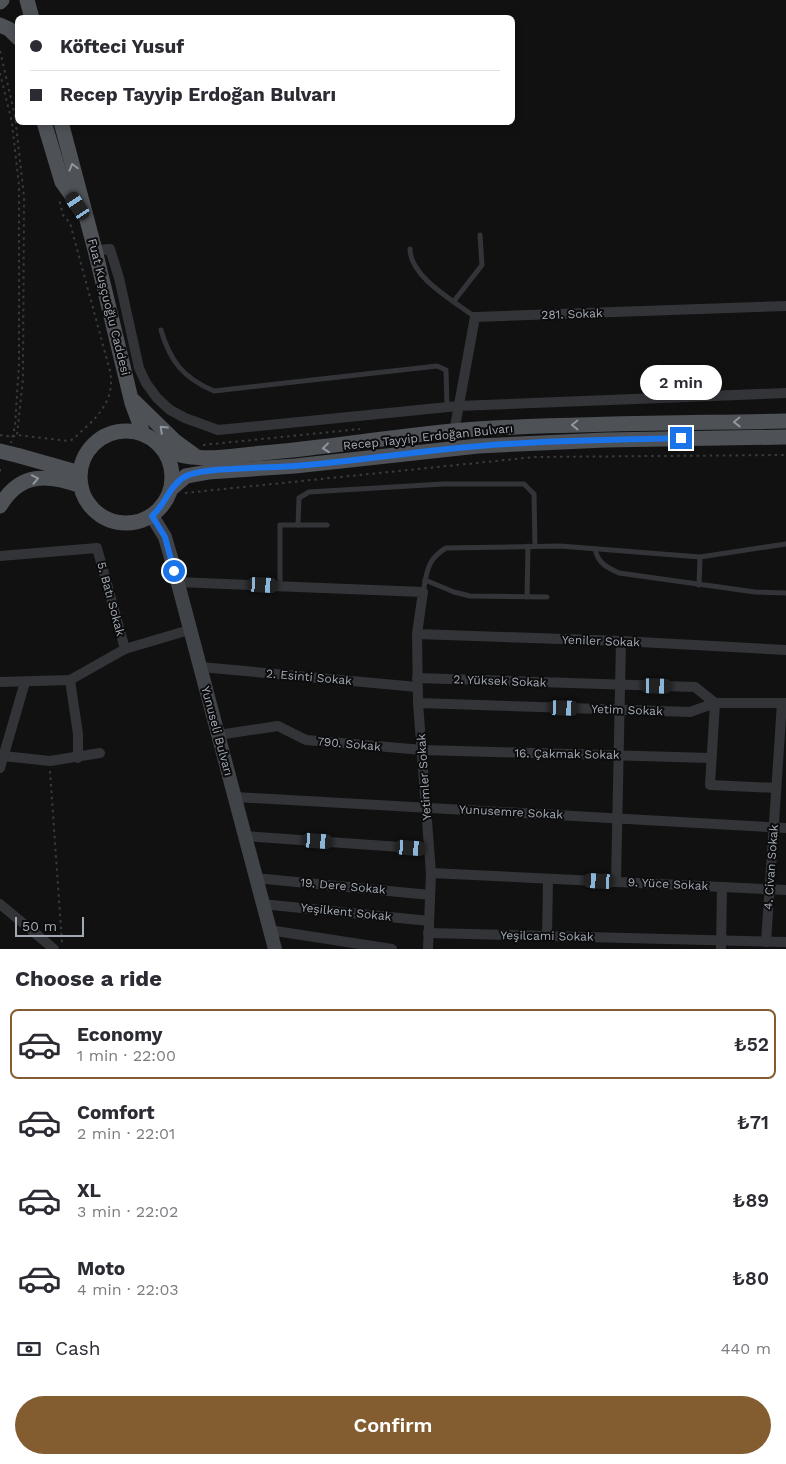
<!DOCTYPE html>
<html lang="en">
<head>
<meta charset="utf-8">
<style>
  :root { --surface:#fff; --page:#f7f7f7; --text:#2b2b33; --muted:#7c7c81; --line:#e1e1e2; --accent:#835c30 }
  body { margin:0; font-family:"Work Sans",sans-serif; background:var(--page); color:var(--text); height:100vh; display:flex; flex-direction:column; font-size:19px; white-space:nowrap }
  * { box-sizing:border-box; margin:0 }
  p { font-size:16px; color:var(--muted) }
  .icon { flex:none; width:28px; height:28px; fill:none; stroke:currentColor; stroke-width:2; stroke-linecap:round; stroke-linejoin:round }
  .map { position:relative; height:949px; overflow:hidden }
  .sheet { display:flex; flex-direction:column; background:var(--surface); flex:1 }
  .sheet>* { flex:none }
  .guide { position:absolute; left:15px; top:15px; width:500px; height:110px; border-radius:8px; box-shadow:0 2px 8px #0003; display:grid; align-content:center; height:110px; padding:0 15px; background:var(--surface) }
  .scale { position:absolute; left:15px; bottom:12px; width:69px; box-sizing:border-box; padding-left:5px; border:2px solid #a2a9b3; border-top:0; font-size:14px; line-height:18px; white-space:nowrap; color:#a2a9b3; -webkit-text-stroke:4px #0c0c0d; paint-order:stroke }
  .end { position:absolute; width:22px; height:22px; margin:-11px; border:6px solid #1a73e8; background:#fff; box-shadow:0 0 0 2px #fff }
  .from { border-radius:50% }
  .bubble { position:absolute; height:35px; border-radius:18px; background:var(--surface); box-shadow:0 2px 8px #0003; font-size:16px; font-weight:600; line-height:35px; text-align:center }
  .car { position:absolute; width:15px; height:30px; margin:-15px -8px; border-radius:6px; box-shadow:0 0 4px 1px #0007; background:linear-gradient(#222 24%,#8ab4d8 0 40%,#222 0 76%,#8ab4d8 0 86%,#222 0) }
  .guide b { display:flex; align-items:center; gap:18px; height:48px; font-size:19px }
  .guide b+b { border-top:1px solid var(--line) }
  .guide i { width:12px; height:12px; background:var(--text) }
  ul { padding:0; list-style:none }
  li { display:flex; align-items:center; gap:15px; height:70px; margin:0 10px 8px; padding:0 5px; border:2px solid transparent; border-radius:8px }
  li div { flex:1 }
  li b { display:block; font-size:19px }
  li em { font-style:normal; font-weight:600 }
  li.active { border-color:var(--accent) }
  li>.icon { width:45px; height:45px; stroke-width:1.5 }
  h2 { padding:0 15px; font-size:22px; line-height:60px }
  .pay { display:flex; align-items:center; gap:12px; height:55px; padding:0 15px; font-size:19px }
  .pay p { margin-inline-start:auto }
  .cta { display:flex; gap:10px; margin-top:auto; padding:10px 15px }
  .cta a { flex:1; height:58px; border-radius:30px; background:var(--accent); color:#fff; font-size:20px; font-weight:600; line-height:58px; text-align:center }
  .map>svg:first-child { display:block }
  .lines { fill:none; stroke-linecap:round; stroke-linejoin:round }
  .path { stroke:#383b3e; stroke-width:2; stroke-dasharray:2.5 4; stroke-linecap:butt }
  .lane { stroke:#323437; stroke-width:5 }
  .street { stroke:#323437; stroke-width:10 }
  .secondary { stroke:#404347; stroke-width:14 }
  .primary { stroke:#4e5156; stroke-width:15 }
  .primary-bridge { stroke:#4e5156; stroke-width:15 }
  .oneway { stroke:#9197a0 }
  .route { stroke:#1a73e8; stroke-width:6 }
  .labels { text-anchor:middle; stroke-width:4; stroke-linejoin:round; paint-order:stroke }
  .street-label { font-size:12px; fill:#a2a9b3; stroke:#0c0c0d }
</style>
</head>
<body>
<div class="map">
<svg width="786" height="949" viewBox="0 0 786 949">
  <rect width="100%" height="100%" fill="#111112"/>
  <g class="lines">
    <!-- path -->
    <g class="path">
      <polyline points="0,51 15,116 24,197 23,379 17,435"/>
      <polyline points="0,73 12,123 19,186 19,364 15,426 11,443"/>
      <path d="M0,435l12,2 5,-2 52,6c6,-2 10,-8 15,-12 18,-16 31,-33 26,-58l-40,-148 -7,-8 -4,-16"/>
      <polyline points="203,445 360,429"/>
      <polyline points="0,469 0,473"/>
      <polyline points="185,493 534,457 786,455"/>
      <polyline points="50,771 62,943"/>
    </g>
    <!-- lane -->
    <g class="lane">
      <path d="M410,249c0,28 44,52 65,68"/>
      <polyline points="454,301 482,265 480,235"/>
      <path d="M161,330c9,31 22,48 53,61l223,-25 9,4 1,37"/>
      <polyline points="298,525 299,498 309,492 443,484 524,484 534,494 535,546"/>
      <path d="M595,549c3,14 11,18 24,24l136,19 31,1"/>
      <polyline points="425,580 454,592 470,596 547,597"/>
      <polyline points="699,585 700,557"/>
      <polyline points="280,586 280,525 327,525"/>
      <path d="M423,592c4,-20 4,-33 23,-44l114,-2 140,11 86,-13"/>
      <polyline points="527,597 528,546"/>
    </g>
    <!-- street -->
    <g class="street">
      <polyline points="95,250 110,249 119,278 139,368 146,383 157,398 170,410 185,418 218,430 458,406 786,393"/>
      <polyline points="454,432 475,317 786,306"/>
      <polyline points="0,556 97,548 125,649"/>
      <polyline points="177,582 423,592 417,634 418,703 431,873 428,949"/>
      <polyline points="417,634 621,641 786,650"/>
      <polyline points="201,667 417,687"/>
      <polyline points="417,678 695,687 715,703 786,703"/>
      <polyline points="70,680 78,734 78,758"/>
      <polyline points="0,682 70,680 125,649 189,630"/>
      <polyline points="418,703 690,712 715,703 710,785 776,788"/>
      <polyline points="218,735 278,726 306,740 423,750 711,758"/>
      <polyline points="3,756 50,761 100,753"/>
      <polyline points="0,768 25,682"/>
      <polyline points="235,797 786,828"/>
      <polyline points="244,836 429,849"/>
      <polyline points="431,873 786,890"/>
      <polyline points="255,878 430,895"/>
      <polyline points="616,882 621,641"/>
      <polyline points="0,904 54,949"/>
      <polyline points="262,904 429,921"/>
      <polyline points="269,930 392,949"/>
      <polyline points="428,933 786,942"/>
      <polyline points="547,936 548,879"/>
      <polyline points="766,942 782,703"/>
      <polyline points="721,949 722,887"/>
    </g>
    <!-- secondary -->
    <polyline class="secondary" points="152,516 165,537 172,561 275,949"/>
    <!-- primary -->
    <g class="primary">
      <polyline points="27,0 32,18"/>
      <polyline points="0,2 2,0"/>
      <polyline points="0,25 9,29 18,38"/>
      <polyline points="44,122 62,182 79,206"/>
      <polyline points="61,122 95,250 132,403 143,433"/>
      <polyline points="134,401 175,441 197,457"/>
      <circle cx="126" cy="477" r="46"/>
      <path d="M163,449c31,15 66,7 100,4 71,-6 142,-19 214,-24 103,-6 206,-6 309,-8"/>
      <polyline points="20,456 80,473"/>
      <polyline points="171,489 186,476 208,472 295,466 478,446 605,440 786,437"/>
      <path d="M0,506c20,-34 47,-32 81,-20"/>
    </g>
    <!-- primary-bridge -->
    <polyline class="primary-bridge" points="0,451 20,456"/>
  </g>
  <!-- one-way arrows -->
  <defs><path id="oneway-chevron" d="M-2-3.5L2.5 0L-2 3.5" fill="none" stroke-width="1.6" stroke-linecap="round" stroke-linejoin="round" transform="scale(1.25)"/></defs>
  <g class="oneway">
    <use href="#oneway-chevron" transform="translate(73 167) rotate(-105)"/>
    <use href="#oneway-chevron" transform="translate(737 422) rotate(179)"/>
    <use href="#oneway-chevron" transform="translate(575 425) rotate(179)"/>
    <use href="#oneway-chevron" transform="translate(163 429) rotate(-136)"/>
    <use href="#oneway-chevron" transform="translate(326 448) rotate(173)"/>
    <use href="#oneway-chevron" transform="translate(35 479) rotate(-11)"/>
  </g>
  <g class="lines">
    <!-- route -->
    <path class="route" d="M174,571l-9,-34 -13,-21c13,-11 18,-32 34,-40 19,-9 85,-8 109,-10 62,-5 123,-15 185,-20 67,-6 134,-6 201,-8"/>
  </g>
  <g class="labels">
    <!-- street labels -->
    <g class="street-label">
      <text transform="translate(109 307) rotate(76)" y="4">Fuat Kuşçuoğlu Caddesi</text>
      <text transform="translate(572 314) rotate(-2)" y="4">281. Sokak</text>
      <text transform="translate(428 437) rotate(-6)" y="4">Recep Tayyip Erdoğan Bulvarı</text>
      <text transform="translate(111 599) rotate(75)" y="4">5. Batı Sokak</text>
      <text transform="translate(601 641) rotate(2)" y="4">Yeniler Sokak</text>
      <text transform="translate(309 677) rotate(5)" y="4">2. Esinti Sokak</text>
      <text transform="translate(500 681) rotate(2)" y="4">2. Yüksek Sokak</text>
      <text transform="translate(627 710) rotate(2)" y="4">Yetim Sokak</text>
      <text transform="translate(217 731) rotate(75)" y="4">Yunuseli Bulvarı</text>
      <text transform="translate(349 744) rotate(5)" y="4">790. Sokak</text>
      <text transform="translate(567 754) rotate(1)" y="4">16. Çakmak Sokak</text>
      <text transform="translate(424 777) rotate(-94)" y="4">Yetimler Sokak</text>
      <text transform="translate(511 812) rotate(3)" y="4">Yunusemre Sokak</text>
      <text transform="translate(771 867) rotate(-86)" y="4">4. Civan Sokak</text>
      <text transform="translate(668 884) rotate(3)" y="4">9. Yüce Sokak</text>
      <text transform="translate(343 886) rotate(5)" y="4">19. Dere Sokak</text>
      <text transform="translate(346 912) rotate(6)" y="4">Yeşilkent Sokak</text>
      <text transform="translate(547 936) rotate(1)" y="4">Yeşilcami Sokak</text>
    </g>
  </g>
</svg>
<div class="scale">50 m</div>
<i class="end from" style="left:174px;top:571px"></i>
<i class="end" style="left:681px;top:438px"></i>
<div class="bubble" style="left:640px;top:365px;width:82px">2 min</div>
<i class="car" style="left:78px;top:206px;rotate:326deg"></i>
<i class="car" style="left:263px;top:585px;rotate:93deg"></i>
<i class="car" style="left:657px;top:686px;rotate:91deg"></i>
<i class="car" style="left:564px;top:708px;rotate:92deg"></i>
<i class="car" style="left:318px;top:841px;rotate:94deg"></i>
<i class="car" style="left:411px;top:848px;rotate:94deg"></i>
<i class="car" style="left:599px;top:881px;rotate:273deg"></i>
<div class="guide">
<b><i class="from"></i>Köfteci Yusuf</b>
<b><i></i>Recep Tayyip Erdoğan Bulvarı</b>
</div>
</div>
<section class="sheet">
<h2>Choose a ride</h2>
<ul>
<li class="active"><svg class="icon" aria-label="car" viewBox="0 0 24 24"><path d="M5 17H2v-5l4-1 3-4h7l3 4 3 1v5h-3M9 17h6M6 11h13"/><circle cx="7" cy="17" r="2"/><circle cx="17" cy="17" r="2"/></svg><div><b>Economy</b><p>1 min · 22:00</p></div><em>₺52</em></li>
<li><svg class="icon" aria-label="car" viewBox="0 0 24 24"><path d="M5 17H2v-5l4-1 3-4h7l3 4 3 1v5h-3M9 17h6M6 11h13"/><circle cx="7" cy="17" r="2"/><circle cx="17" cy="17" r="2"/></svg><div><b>Comfort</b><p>2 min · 22:01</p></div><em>₺71</em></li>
<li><svg class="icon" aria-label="car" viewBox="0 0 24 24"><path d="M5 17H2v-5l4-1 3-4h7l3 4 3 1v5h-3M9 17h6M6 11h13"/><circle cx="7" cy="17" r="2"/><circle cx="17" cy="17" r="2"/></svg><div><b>XL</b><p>3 min · 22:02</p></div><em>₺89</em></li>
<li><svg class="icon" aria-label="car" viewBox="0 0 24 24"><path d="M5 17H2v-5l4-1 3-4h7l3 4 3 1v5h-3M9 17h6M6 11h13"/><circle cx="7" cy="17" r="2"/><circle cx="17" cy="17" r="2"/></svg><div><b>Moto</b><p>4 min · 22:03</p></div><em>₺80</em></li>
</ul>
<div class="pay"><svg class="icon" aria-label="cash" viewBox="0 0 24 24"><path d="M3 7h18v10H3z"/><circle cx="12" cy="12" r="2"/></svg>Cash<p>440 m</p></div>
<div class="cta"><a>Confirm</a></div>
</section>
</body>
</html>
